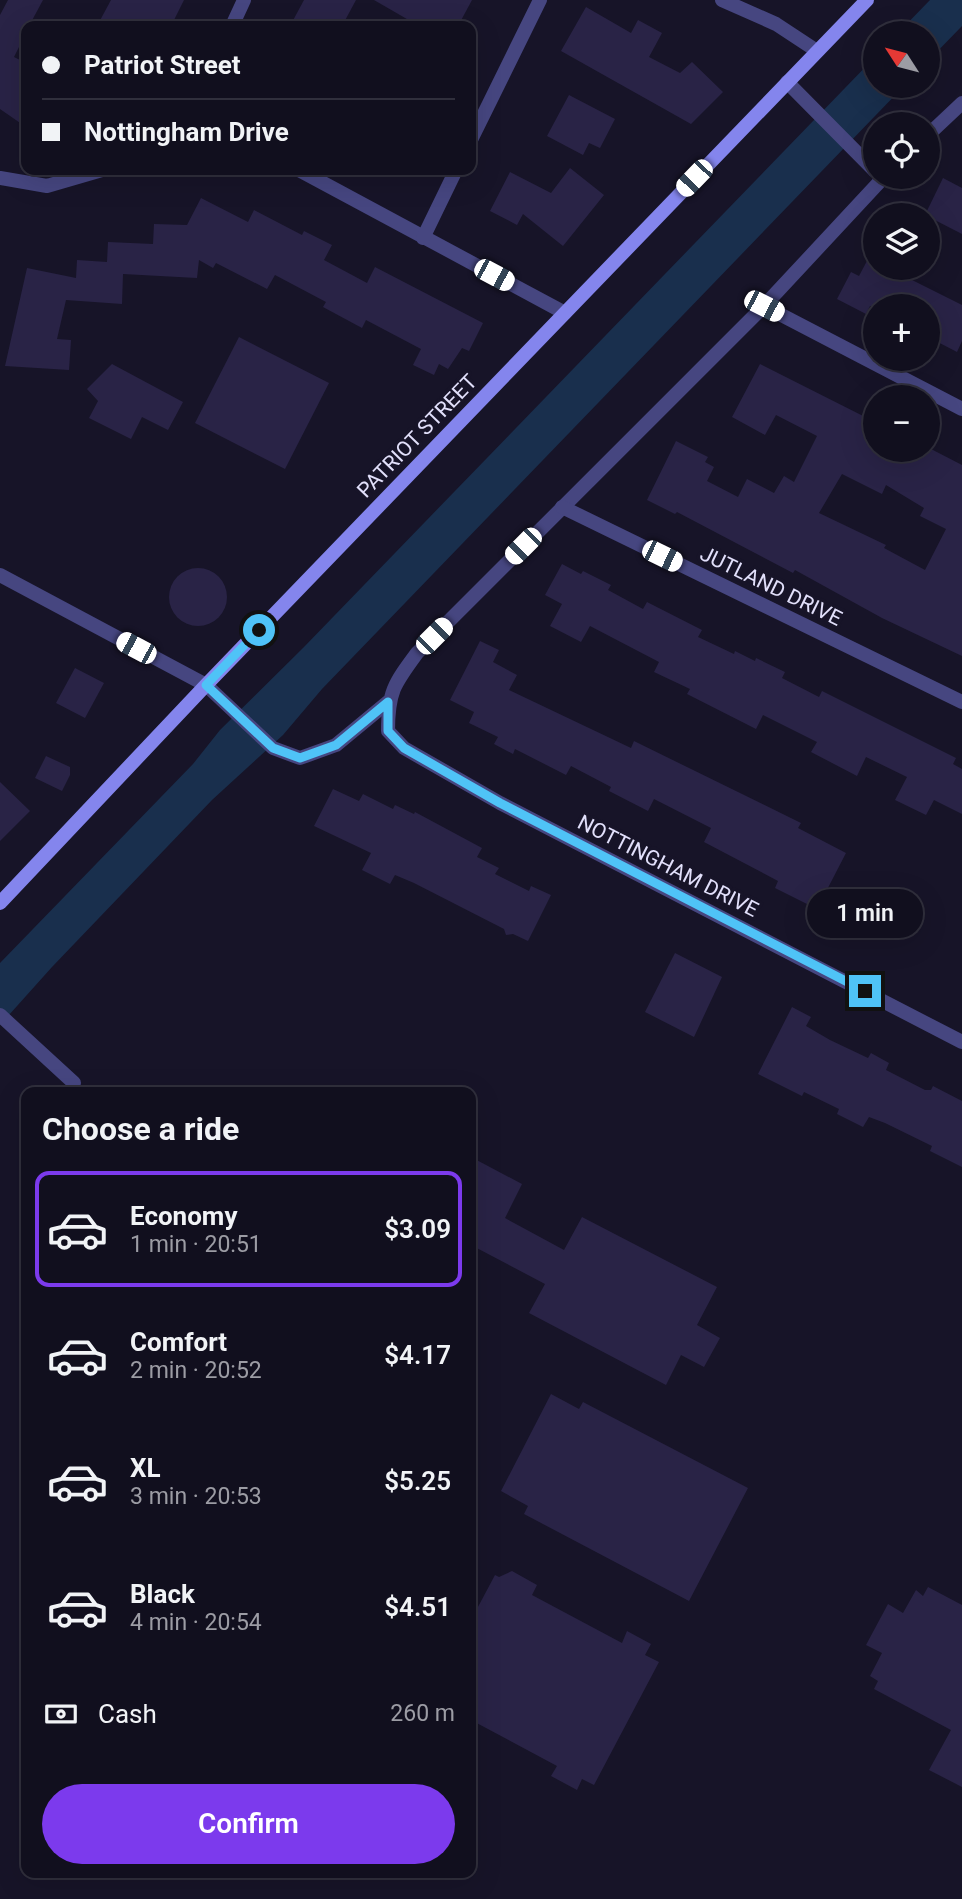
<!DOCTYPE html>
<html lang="en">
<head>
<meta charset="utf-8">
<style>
  :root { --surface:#110f1e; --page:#1e1d2b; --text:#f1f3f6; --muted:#9c9ca4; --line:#302f3c; --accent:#7c3aed }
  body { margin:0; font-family:Roboto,sans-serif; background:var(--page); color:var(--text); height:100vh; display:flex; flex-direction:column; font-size:26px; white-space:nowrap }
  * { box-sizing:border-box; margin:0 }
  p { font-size:23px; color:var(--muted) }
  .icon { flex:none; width:38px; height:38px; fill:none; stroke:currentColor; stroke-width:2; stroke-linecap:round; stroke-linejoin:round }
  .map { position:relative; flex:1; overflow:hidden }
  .drawer { position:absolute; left:21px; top:1087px; width:455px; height:791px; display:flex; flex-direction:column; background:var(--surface); border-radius:14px; box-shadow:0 7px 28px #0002,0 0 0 2px var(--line) }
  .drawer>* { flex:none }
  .hud { position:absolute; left:21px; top:21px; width:455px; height:154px; border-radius:14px; box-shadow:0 7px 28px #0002,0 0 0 2px var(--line); display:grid; align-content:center; height:154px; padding:0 21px; background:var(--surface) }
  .needle { width:46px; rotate:306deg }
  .controls { position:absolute; left:863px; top:21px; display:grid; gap:14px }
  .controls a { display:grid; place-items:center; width:77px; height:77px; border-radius:50%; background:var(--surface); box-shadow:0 7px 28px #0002,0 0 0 2px var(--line); font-size:35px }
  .end { position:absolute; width:32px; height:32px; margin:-16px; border:9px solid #4fc3f7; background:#111; box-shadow:0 0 0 4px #111 }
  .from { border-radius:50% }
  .bubble { position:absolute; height:49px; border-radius:24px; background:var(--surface); box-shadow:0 7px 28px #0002,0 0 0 2px var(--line); font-size:23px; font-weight:600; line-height:49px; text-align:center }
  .car { position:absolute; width:21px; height:42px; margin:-21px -10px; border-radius:9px; box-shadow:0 0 5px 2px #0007; background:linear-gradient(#fff 24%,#345 0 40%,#fff 0 76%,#345 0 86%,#fff 0) }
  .hud b { display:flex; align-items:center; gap:24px; height:66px; font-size:26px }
  .hud b+b { border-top:2px solid var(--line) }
  .hud i { width:18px; height:18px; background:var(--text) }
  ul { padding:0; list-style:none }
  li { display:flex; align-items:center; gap:21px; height:116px; margin:0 14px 10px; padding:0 7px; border:4px solid transparent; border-radius:14px }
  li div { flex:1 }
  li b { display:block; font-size:26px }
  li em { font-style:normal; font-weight:600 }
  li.on { border-color:var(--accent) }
  li>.icon { width:63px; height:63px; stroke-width:1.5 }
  h2 { padding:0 21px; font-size:32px; line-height:84px }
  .pay { display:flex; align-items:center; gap:18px; height:77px; padding:0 21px; font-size:26px }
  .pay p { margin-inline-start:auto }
  .action { display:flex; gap:14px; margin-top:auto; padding:14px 21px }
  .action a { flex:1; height:80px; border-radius:42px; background:var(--accent); color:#fff; font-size:28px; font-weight:600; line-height:80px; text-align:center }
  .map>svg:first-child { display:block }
  .water { fill:#192f4d }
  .building { fill:#292346; fill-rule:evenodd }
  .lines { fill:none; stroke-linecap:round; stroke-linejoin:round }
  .street { stroke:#464680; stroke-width:14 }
  .secondary { stroke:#8485ed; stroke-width:14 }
  .route { stroke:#4fc3f7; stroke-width:9 }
  .labels { text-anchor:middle; stroke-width:7; stroke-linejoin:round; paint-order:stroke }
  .street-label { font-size:21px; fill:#e2e0fb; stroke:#171428 }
</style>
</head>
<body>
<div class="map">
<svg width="962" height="1899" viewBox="0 0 962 1899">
  <rect width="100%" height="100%" fill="#171428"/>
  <!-- water -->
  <g class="water">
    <polygon points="930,0 962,0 962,26 928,61 928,33 898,33"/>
    <polygon points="875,57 875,86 904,86 322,689 283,735 212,800 52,967 0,1025 0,963 193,764 220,730 304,647"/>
  </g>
  <!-- building -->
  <g class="building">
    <polygon points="8,0 43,0 29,26 26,26 26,33 14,57 26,63 26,127 0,109 0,15"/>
    <polygon points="111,0 184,0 171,26 97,26"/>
    <polygon points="304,0 356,0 342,26 290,26"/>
    <polygon points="374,0 472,0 458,26 419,26"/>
    <polygon points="586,7 631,33 638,20 662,33 649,57 680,73 692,62 723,92 691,124 561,51"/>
    <polygon points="569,95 615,119 600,148 589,143 583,155 547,136"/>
    <polygon points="570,168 604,195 563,246 523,214 517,225 490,211 510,172 551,193"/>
    <polygon points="943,178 962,188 962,234 925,215"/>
    <polygon points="201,198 248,222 254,210 302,235 304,231 332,245 324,260 367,283 375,267 483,323 469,351 462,348 448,369 439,364 434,375 413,365 421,349 366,320 362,328 323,307 326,302 275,275 267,289 216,263 213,268 199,260 197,278 123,274 122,304 66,300 57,339 71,340 69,370 5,366 27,268 76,278 77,260 107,262 108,242 153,244 154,224 187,225"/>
    <polygon points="868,259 875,262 875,268 901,268 898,273 962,305 962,341 957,352 928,337 928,306 870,306 866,314 837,299 851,272 859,276"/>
    <polygon points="239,337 329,383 285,469 195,423"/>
    <polygon points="112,364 183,402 168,430 142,417 131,439 89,418 98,401 87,389"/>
    <path d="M760,364l115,58v28h58l29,15v191l-80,-38 -87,-48 -2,3 -116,-61 -2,2 -28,-14 29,-59 32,16 -3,5 9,5 -7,14 31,16 9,-18 27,14 10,-17 10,6 23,-46 -41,-21 -11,20 -33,-18zM842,474l40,20 4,-9 38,23 -4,8 26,13 -21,41 -41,-22 2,-3 -67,-32z"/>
    <polygon points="562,564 581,574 583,571 611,585 608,590 643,609 647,602 702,630 698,637 734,654 735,651 755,661 756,658 785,672 782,678 819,697 822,691 956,758 953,764 962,769 962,814 934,800 926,815 895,800 907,777 866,757 857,776 811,752 817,742 763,715 756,729 687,694 690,689 654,672 659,662 590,626 581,642 550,626 562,604 545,595"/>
    <circle cx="198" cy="597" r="29"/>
    <polygon points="480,641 499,650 493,662 517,675 509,690 631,748 634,741 801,823 798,828 846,853 817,909 775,888 778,881 704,842 711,828 654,799 648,811 609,791 611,787 571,766 566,775 515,749 513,754 494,744 498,737 469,723 474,712 450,700"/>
    <polygon points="75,668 104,683 85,718 56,703"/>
    <polygon points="46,756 70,767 70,775 62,791 35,778"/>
    <polygon points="0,782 30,811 0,841"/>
    <polygon points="333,789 359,801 363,794 393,809 395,805 414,814 415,812 482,848 477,857 499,868 495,874 529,891 531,886 551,895 528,941 513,934 506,935 504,929 414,883 395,875 390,884 362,870 371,853 314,826"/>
    <polygon points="675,953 722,977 694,1037 645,1012"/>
    <polygon points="792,1007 811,1017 806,1026 830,1040 868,1058 871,1053 889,1063 886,1070 925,1090 931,1090 933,1086 962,1101 962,1167 930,1151 932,1146 885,1123 869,1117 863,1127 837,1114 839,1109 804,1092 802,1096 758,1074"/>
    <polygon points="471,1157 522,1184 505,1218 564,1250 582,1217 717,1287 697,1325 720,1338 704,1367 681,1355 666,1385 529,1313 545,1284 471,1245"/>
    <polygon points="551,1394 579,1409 583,1402 748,1488 689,1601 524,1514 528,1506 501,1491"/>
    <polygon points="512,1571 537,1585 532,1595 622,1643 627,1631 651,1644 645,1655 659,1662 594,1785 582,1779 577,1790 551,1776 557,1766 471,1720 471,1620 495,1575 499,1577"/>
    <polygon points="928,1587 962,1605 962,1787 929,1770 951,1730 874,1689 878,1681 870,1676 882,1653 866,1645 888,1604 903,1613 916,1590 923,1596"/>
  </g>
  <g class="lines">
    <!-- street -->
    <g class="street">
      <polyline points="722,0 776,24 817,51"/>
      <polyline points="232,26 244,0"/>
      <polyline points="787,82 875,171"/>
      <polyline points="928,135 962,103"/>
      <polyline points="471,140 540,0"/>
      <polyline points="299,170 565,313"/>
      <path d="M884,177l-120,129 -347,347c-23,31 -29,39 -29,78l16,17 96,55 462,239"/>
      <polyline points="0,178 47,186 102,170"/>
      <polyline points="423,238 456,170"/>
      <polyline points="764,306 962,409"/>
      <polyline points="562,507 962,702"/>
      <polyline points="0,575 206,685 273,748 300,758 336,745 388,702"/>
      <polyline points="0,1015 74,1083"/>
    </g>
    <!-- secondary -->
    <polyline class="secondary" points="0,903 206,685 867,0"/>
  </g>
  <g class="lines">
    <!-- route -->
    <polyline class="route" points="259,630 206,685 273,748 300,758 336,745 388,702 388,731 404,748 500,803 865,991"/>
  </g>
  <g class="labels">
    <!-- street labels -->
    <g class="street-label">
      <text transform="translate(417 436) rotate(-46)" y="7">PATRIOT STREET</text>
      <text transform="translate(771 586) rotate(26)" y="7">JUTLAND DRIVE</text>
      <text transform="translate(668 866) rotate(27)" y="7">NOTTINGHAM DRIVE</text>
    </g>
  </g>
</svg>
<div class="controls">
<a><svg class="needle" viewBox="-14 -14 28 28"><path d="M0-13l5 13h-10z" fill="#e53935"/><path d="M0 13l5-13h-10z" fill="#9c9ca4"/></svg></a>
<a><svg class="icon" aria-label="locate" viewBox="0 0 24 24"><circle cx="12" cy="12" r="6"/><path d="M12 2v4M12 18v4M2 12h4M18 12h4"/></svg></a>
<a><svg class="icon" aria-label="layers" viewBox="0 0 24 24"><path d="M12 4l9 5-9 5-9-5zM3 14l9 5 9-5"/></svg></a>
<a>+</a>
<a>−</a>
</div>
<i class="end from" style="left:259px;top:630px"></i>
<i class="end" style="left:865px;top:991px"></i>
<div class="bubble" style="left:807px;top:889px;width:116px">1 min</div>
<i class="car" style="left:694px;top:178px;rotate:224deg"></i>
<i class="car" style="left:494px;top:275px;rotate:118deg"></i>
<i class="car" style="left:764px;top:306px;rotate:117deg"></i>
<i class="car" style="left:523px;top:546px;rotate:225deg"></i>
<i class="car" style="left:662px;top:556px;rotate:116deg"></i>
<i class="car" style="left:434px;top:636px;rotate:45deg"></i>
<i class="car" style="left:136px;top:648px;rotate:298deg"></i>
<div class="hud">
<b><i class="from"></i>Patriot Street</b>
<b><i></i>Nottingham Drive</b>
</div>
<section class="drawer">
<h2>Choose a ride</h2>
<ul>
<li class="on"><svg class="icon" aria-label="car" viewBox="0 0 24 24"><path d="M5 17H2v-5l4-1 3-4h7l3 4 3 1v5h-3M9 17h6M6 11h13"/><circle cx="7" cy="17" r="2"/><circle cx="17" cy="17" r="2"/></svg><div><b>Economy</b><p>1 min · 20:51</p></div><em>$3.09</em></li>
<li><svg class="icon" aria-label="car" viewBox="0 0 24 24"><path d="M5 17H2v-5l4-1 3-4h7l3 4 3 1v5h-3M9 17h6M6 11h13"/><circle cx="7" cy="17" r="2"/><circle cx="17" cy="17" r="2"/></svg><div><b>Comfort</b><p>2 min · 20:52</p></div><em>$4.17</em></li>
<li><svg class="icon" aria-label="car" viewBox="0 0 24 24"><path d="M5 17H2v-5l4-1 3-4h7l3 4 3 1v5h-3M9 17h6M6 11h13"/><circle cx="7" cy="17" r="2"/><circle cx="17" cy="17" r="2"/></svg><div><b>XL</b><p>3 min · 20:53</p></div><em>$5.25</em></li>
<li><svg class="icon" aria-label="car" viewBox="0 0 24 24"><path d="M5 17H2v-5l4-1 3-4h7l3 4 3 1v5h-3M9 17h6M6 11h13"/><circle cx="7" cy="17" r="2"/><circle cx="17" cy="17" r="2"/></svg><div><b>Black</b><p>4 min · 20:54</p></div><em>$4.51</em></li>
</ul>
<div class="pay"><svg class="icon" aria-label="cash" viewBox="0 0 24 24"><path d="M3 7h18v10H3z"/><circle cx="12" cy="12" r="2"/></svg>Cash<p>260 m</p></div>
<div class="action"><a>Confirm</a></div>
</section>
</div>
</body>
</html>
